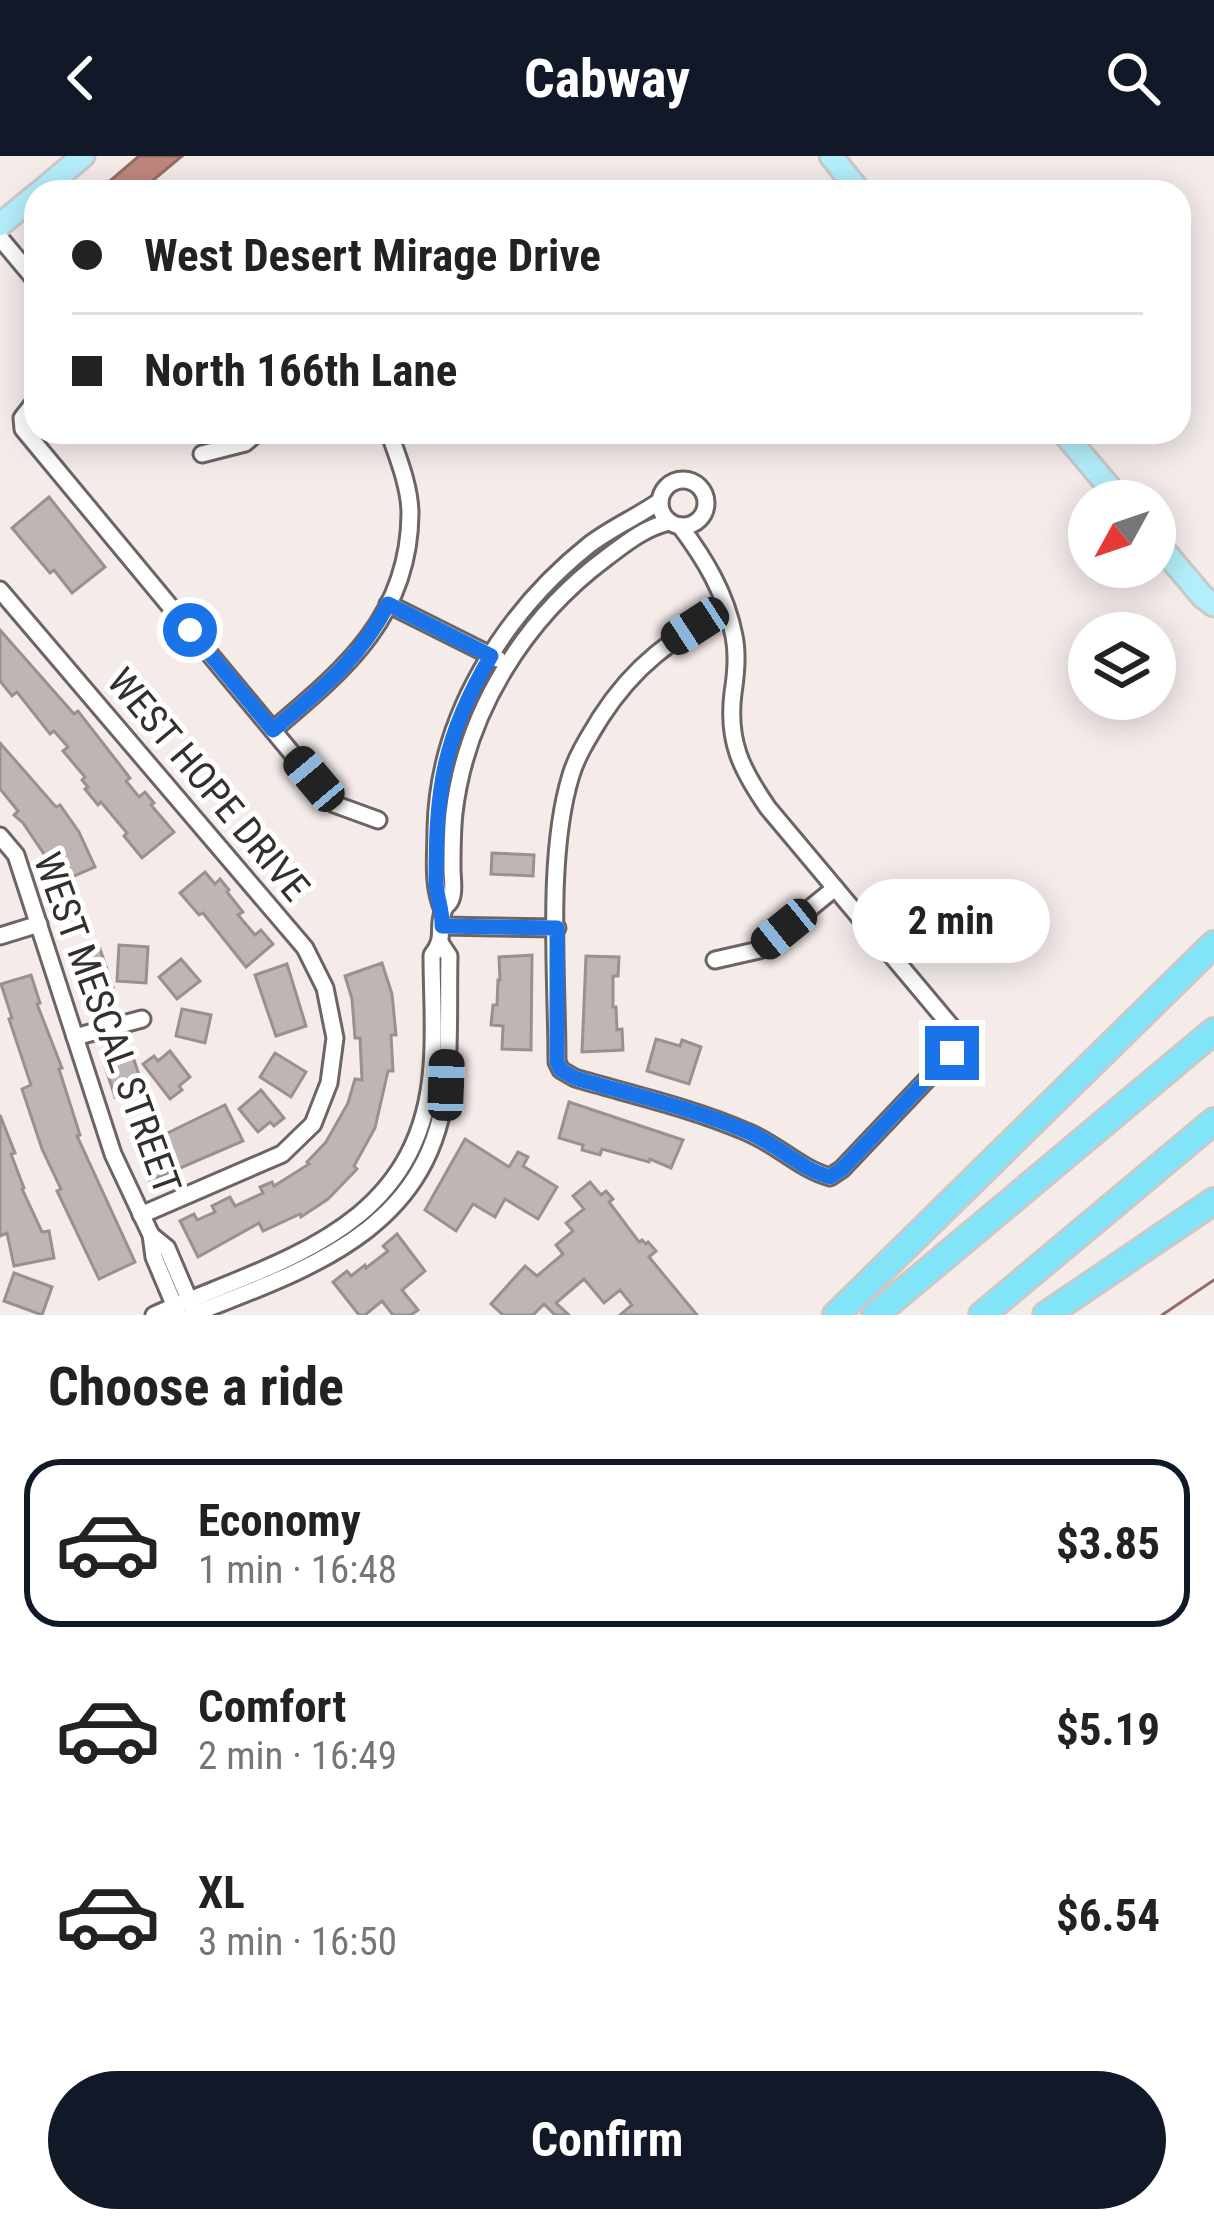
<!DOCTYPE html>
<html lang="en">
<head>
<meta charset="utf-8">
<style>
  :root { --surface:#fff; --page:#f2f2f2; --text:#222; --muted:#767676; --line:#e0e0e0; --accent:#111827 }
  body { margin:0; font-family:"Roboto Condensed",sans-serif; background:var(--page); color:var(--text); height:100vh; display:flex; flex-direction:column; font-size:45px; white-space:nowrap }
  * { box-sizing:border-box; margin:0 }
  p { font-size:39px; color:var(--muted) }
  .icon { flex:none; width:66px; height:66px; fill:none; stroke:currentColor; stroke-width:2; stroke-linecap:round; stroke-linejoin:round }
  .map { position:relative; height:1159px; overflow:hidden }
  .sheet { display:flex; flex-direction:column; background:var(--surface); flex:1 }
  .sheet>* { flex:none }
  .top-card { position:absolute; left:24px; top:24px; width:1167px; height:264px; border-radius:36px; box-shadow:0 6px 30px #0003; display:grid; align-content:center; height:264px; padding:0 48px; background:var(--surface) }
  .needle { width:78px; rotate:230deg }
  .controls { position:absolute; left:1068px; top:324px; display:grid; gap:24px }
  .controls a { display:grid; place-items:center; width:108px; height:108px; border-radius:50%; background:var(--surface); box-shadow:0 6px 30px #0003; font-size:60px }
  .end { position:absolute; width:54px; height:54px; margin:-27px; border:15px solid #1a73e8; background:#fff; box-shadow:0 0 0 6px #fff }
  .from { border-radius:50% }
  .bubble { position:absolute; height:84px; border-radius:42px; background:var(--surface); box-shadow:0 6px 30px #0003; font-size:39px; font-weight:700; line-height:84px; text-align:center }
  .car { position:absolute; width:36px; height:72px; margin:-36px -18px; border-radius:15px; box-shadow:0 0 9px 3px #0007; background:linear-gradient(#222 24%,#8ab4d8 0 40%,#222 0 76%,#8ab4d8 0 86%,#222 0) }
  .top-card b { display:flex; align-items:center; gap:42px; height:114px; font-size:45px }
  .top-card b+b { border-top:3px solid var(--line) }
  .top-card i { width:30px; height:30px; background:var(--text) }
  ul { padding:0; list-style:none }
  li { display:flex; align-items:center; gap:36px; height:168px; margin:0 24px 18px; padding:0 24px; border:6px solid transparent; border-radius:36px }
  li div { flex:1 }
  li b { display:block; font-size:45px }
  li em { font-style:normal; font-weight:700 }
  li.active { border-color:var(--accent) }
  li>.icon { width:108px; height:108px; stroke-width:1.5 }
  h2 { padding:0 48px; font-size:54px; line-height:144px }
  .primary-button { display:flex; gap:24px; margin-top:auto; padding:24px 48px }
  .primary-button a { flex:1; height:138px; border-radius:72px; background:var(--accent); color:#fff; font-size:48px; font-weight:700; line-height:138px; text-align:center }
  header { display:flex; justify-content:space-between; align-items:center; height:156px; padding:0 48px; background:var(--accent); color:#fff; font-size:54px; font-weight:700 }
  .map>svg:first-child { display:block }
  .water { fill:#bf877d; stroke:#956d65; stroke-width:3 }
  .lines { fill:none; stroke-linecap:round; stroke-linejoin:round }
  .stream { stroke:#956d65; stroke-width:3 }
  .building { fill:#bfb6b4; stroke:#99918f; stroke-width:3 }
  .minor-casing { stroke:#6d6564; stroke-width:21 }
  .major-casing { stroke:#cac9c9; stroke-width:27 }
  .highway-casing { stroke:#cac9c9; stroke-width:30 }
  .minor { stroke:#fff; stroke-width:15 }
  .major { stroke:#b3effb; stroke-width:21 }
  .highway { stroke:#81e4f9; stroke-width:24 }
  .route { stroke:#1a73e8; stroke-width:15 }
  .labels { text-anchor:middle; stroke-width:10; stroke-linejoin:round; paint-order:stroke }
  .street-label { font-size:39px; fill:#332f2e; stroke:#fff }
</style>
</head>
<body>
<header><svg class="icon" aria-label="back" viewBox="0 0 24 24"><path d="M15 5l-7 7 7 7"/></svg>Cabway<svg class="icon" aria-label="search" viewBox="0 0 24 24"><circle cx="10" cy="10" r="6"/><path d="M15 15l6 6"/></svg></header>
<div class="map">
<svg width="1214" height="1159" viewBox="0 0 1214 1159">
  <rect width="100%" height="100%" fill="#f5ecea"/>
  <!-- water -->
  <polygon class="water" points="139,0 182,0 139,36 97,36"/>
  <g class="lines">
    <!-- stream -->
    <polyline class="stream" points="1162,1159 1214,1124"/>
  </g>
  <!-- building -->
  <g class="building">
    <polygon points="49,341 105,411 72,437 54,414 50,417 12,372"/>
    <polygon points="0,474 74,558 78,555 130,622 126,625 139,641 145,636 154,647 151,649 174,676 142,702 124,680 127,677 101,646 98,649 85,633 88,631 82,624 85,621 63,595 68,591 54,575 50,578 17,536 12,540 0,525"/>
    <polygon points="0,587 56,651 60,649 79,676 95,711 58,727 48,704 23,667 14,659 18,655 0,633"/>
    <polygon points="492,697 534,699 533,720 491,718"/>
    <polygon points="205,716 215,728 220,723 229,734 227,736 243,756 238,759 255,779 261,774 273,788 246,811 203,757 199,759 180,737"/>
    <polygon points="119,789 148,791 146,827 117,825"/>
    <polygon points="100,793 113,831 84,840 72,802"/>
    <polygon points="532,799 531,894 502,893 503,870 491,869 493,849 497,849 498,824 500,824 499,801"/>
    <polygon points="586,800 619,801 618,820 613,820 613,851 616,851 617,874 622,873 623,894 582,896"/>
    <polygon points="181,803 200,825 177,843 159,821"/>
    <polygon points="382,807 392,838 396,879 391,879 393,915 388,915 375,972 354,1010 357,1013 328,1043 301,1061 300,1058 263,1075 259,1067 198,1101 180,1065 194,1058 197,1064 215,1056 212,1050 230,1041 235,1050 263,1037 260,1031 272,1026 274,1030 290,1020 309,1008 307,1006 326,986 348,947 355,923 362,924 360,882 355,882 352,843 345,820"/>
    <polygon points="287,808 306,870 276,880 255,819"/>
    <polygon points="31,819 40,847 37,848 62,912 59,913 80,979 77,980 135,1106 99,1123 57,1035 61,1033 42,993 22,933 31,929 9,863 12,862 1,828"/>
    <polygon points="182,853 211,859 205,887 176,880"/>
    <polygon points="656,883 680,890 682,884 701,891 689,928 647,915"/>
    <polygon points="170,895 190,921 179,930 182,934 170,943 143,908 154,900 158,905"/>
    <polygon points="275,897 306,916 291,941 260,921"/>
    <polygon points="133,901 143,931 115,941 105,910"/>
    <polygon points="261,934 284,962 274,970 270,966 258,976 239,953"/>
    <polygon points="569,946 683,984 671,1012 650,1003 649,1006 602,993 600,999 582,994 583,989 559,982"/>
    <polygon points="225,949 243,985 150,1025 135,993"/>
    <polygon points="0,959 15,997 11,998 24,1032 22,1033 42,1076 49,1075 54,1102 14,1110 7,1077 0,1080"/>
    <polygon points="465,983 509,1011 518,996 528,1001 523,1010 557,1031 538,1063 505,1043 495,1061 473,1048 456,1075 425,1054"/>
    <polygon points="590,1026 601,1039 606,1035 613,1043 609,1046 639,1086 642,1084 646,1088 648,1086 656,1095 649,1101 697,1159 620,1159 632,1149 620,1134 604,1147 584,1123 556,1147 569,1159 555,1159 544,1148 533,1159 503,1159 491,1148 525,1110 537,1120 563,1098 556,1089 573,1075 566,1067 584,1053 573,1040"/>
    <polygon points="397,1078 425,1115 402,1134 418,1154 411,1159 393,1159 382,1145 365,1159 359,1159 333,1126 347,1115 351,1120 365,1109 366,1112 388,1095 383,1090"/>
    <polygon points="14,1117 52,1131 42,1159 4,1145"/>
  </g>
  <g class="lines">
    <!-- minor casing -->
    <g class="minor-casing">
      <g id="minor">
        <polyline points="0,82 36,125"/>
        <polyline points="36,244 22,262 23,273 334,648 378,664"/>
        <polyline points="202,298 245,287 258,276"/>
        <circle cx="683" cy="347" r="23"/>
        <path d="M680,370c25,33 46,68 54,110 4,19 2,38 -1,57 -6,48 8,76 35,115l187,223 1,11 -4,11 -110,116 -12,8c-30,-8 -53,-33 -83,-45 -55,-24 -114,-37 -172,-54l-14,-8 -4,-8c0,-87 -11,-206 14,-287 6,-20 19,-40 30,-58 33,-51 71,-80 126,-106"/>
        <polyline points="0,434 305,792 325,832 335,882 329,927 313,968 282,998 141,1059"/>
        <polyline points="388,448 498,503"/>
        <path d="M273,574c71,-60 136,-113 137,-216 0,-27 -12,-56 -21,-82"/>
        <polyline points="0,680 16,699 113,998 151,1079 154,1101 178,1158"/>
        <path d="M443,754c-11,-25 -7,-54 -7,-81 2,-112 68,-216 153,-284 22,-17 48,-28 71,-44"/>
        <polyline points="442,770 557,772"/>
        <polyline points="0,780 39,768"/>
        <polyline points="715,804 759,794 835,732"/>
        <polyline points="75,881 142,863"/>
        <polyline points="151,1079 167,1092 193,1153"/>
        <path d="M154,1159c126,-56 266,-83 278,-249 3,-36 0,-74 0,-111 14,-17 5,-25 11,-43 4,-12 6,-4 9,-16 2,-8 0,-19 0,-27 0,-19 0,-38 2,-56 12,-101 70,-194 152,-255 20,-15 38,-30 63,-36"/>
        <path d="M191,1159c116,-46 241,-84 255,-231 4,-42 2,-86 3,-128l-8,-12"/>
      </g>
    </g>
    <!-- major casing -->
    <g class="major-casing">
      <g id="major">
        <polyline points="831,0 860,36"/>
        <polyline points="40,36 83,0"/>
        <polyline points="0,69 36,39"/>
        <polyline points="1063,276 1121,345"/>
        <polyline points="1155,384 1203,441 1214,449"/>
      </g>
    </g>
    <!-- highway casing -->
    <g class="highway-casing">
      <g id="highway">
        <polyline points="836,1159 1214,788"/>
        <polyline points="875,1159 1214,875"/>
        <polyline points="982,1159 1214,965"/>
        <polyline points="1046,1159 1214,1045"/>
      </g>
    </g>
    <!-- minor -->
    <use href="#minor" class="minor"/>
    <!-- major -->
    <use href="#major" class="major"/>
    <!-- highway -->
    <use href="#highway" class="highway"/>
  </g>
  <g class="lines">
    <!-- route -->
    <path class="route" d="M190,474l83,100c47,-40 87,-71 115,-126l103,52c-48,81 -55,132 -55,225 0,16 7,29 6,45l115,2v134l4,8 14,8c58,17 117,30 173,54 29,12 52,37 82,45l12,-8 110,-116"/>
  </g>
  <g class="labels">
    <!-- street labels -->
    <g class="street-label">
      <text transform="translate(209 628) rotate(50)" y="14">WEST HOPE DRIVE</text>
      <text transform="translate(108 867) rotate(70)" y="14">WEST MESCAL STREET</text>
    </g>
  </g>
</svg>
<div class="controls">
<a><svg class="needle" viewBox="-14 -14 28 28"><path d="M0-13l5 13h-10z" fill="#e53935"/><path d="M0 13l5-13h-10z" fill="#767676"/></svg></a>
<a><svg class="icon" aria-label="layers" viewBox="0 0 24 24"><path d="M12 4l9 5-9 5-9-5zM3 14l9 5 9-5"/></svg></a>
</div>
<i class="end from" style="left:190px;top:474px"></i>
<i class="end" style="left:952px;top:897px"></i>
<div class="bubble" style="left:852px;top:723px;width:198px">2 min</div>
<i class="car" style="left:695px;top:470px;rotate:237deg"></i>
<i class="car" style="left:314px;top:623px;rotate:320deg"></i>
<i class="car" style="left:784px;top:773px;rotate:231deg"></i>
<i class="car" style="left:446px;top:929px;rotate:2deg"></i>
<div class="top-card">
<b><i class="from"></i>West Desert Mirage Drive</b>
<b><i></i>North 166th Lane</b>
</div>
</div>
<section class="sheet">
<h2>Choose a ride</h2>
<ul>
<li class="active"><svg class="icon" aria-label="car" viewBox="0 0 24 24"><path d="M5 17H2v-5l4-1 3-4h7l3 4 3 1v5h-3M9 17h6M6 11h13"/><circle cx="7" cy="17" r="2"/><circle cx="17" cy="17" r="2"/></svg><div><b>Economy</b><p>1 min · 16:48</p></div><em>$3.85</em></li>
<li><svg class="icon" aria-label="car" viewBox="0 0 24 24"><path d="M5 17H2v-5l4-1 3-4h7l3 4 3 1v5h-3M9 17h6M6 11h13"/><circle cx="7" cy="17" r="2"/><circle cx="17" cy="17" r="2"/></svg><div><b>Comfort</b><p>2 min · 16:49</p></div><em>$5.19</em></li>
<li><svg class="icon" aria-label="car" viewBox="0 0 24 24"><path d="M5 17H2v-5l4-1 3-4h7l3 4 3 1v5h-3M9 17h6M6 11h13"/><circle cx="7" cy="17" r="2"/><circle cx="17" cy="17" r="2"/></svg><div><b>XL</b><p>3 min · 16:50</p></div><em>$6.54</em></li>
</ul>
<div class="primary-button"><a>Confirm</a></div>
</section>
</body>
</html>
